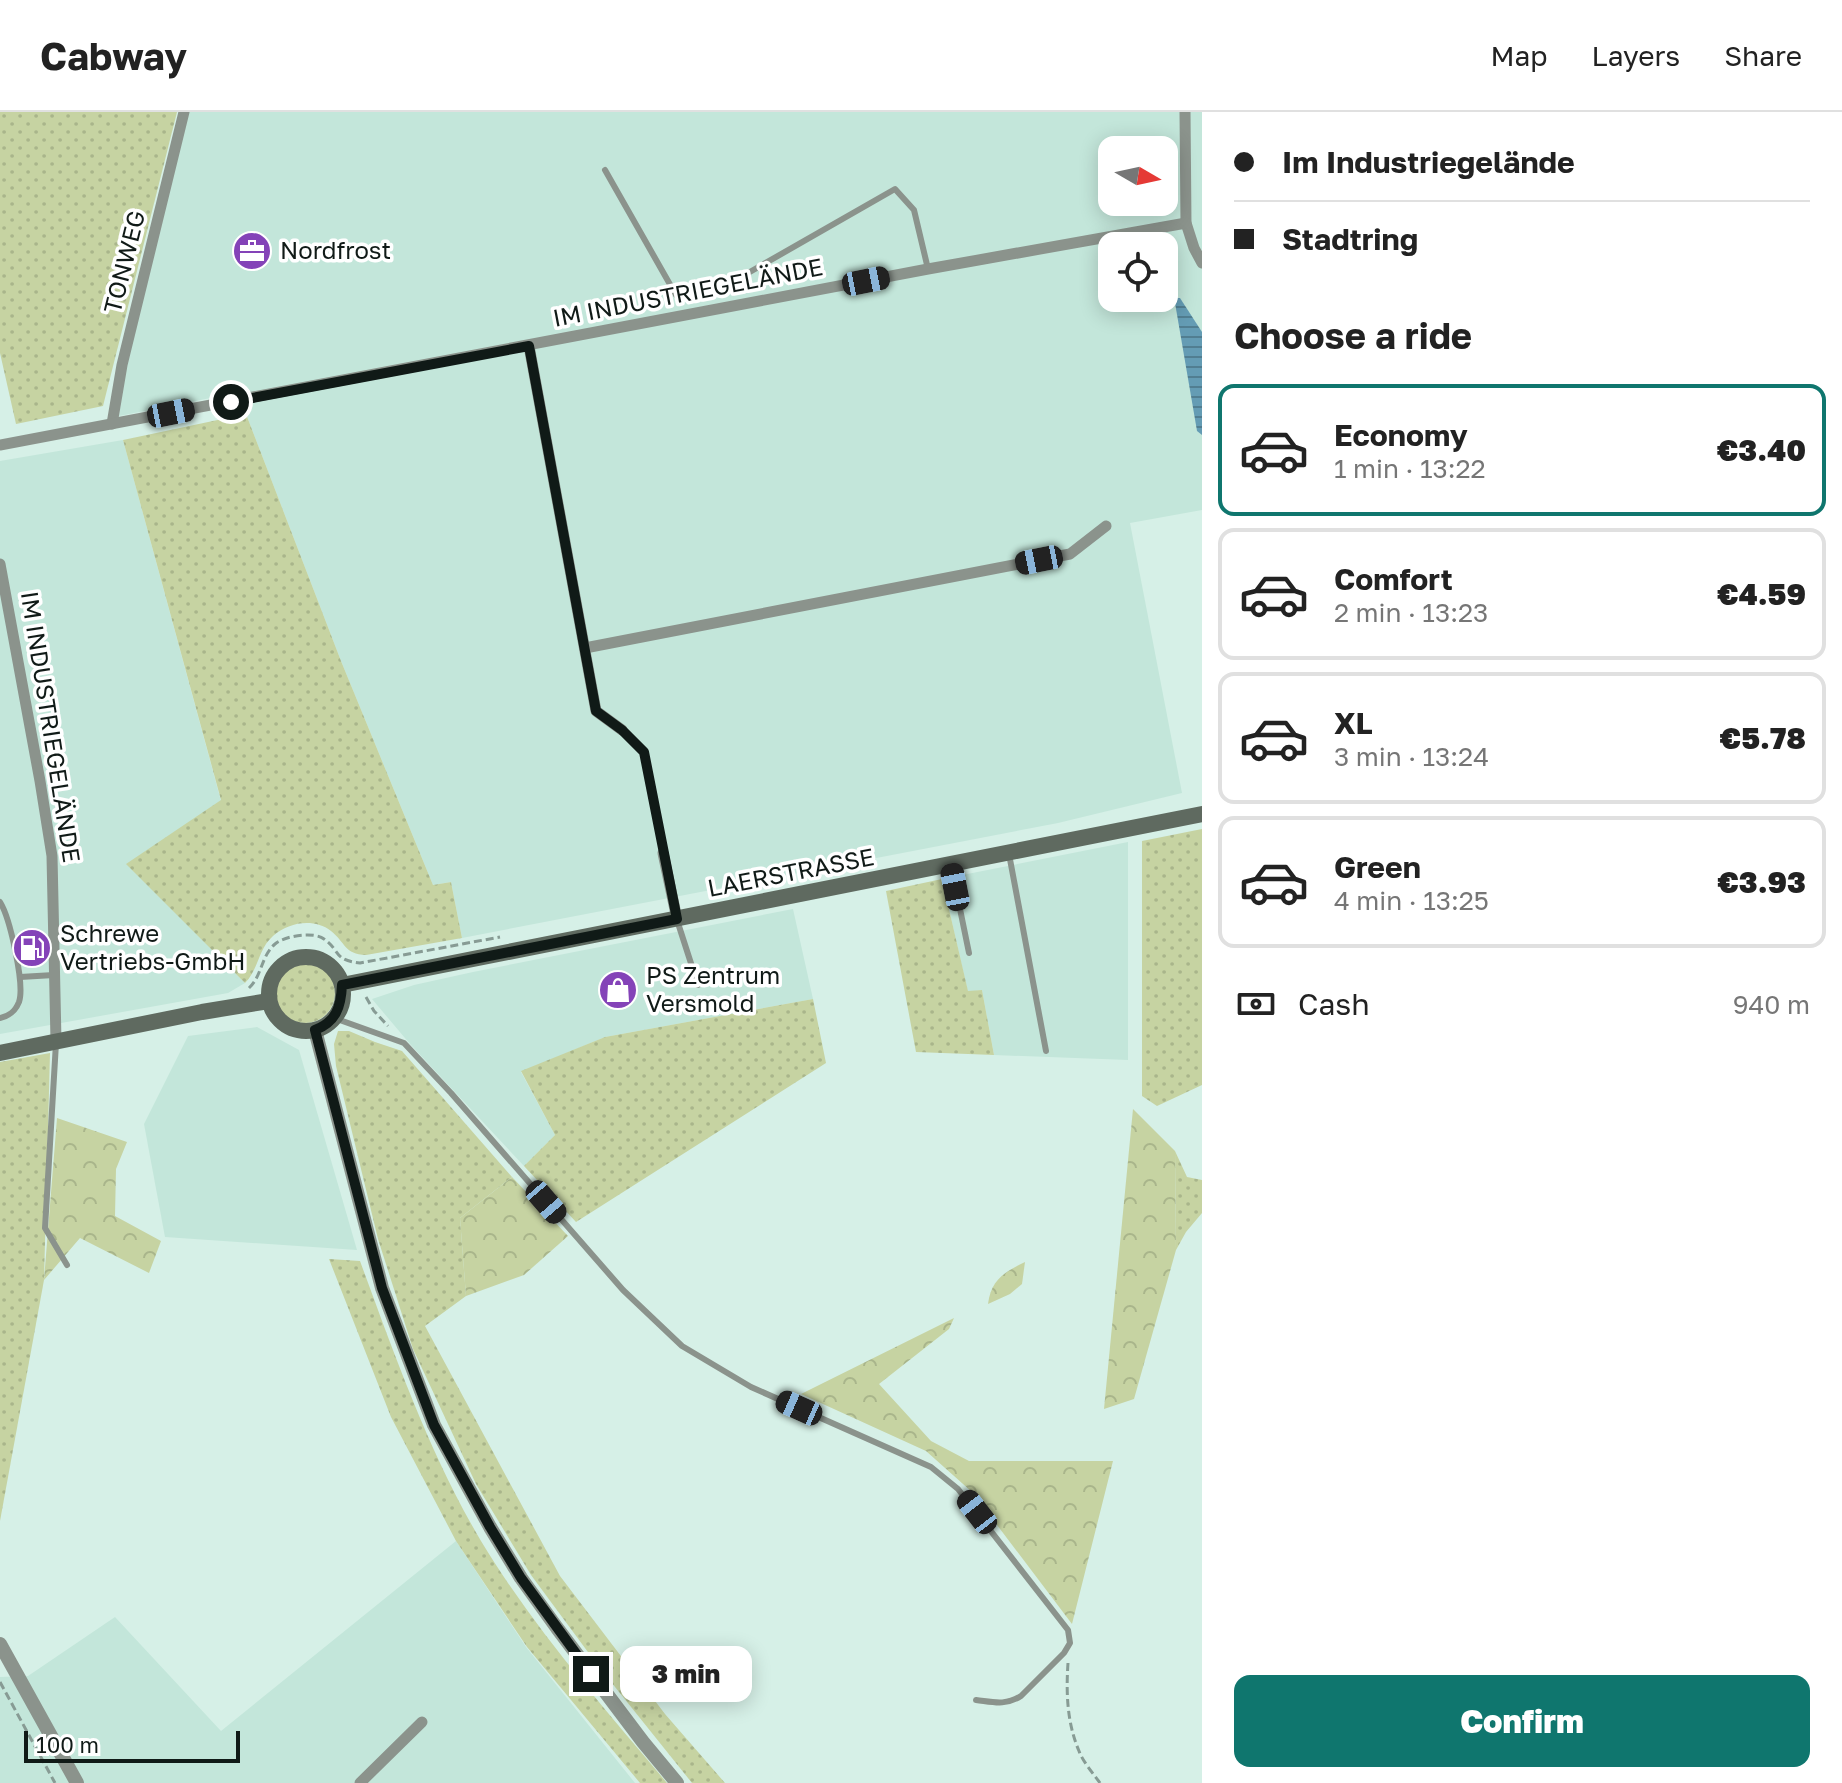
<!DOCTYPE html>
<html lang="en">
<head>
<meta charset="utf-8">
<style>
  :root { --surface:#fff; --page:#f6f6f6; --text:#222; --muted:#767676; --line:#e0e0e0; --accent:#0f766e }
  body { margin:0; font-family:"Golos Text",sans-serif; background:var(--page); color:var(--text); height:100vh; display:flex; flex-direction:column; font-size:30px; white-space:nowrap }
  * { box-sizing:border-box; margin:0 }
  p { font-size:26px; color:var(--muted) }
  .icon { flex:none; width:44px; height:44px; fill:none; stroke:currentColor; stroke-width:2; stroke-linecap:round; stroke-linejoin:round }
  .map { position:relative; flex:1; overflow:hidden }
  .panel { display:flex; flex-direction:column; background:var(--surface); width:640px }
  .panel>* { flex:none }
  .hud { display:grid; align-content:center; height:176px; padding:0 32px; background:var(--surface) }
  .needle { width:52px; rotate:99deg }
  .fabs { position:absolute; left:1098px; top:24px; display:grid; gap:16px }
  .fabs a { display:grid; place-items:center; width:80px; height:80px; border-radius:16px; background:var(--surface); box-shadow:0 4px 20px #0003; font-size:40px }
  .scale { position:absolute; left:24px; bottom:20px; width:216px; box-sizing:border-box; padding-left:8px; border:4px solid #101a17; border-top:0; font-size:22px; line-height:28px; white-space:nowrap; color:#101a17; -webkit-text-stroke:6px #fff; paint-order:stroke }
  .end { position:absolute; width:36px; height:36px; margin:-18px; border:10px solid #101a17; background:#fff; box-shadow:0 0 0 4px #fff }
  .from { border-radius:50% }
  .bubble { position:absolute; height:56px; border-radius:16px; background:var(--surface); box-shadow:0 4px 20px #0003; font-size:26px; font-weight:800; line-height:56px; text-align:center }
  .car { position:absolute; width:24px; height:48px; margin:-24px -12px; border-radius:10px; box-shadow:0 0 6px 2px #0007; background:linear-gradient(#222 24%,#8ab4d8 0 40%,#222 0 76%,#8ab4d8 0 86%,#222 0) }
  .hud b { display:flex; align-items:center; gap:28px; height:76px; font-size:30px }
  .hud b+b { border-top:2px solid var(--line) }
  .hud i { width:20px; height:20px; background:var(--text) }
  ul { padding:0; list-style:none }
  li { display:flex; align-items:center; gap:24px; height:132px; margin:0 16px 12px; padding:0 16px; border:4px solid var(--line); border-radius:16px }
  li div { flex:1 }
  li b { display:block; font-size:30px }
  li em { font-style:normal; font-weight:800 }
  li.active { border-color:var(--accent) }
  li>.icon { width:72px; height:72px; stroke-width:1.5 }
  h2 { padding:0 32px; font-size:36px; line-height:96px }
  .pay { display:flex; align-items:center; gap:20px; height:88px; padding:0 32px; font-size:30px }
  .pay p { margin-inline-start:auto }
  .action { display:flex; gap:16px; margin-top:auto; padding:16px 32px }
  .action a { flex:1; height:92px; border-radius:16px; background:var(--accent); color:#fff; font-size:32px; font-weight:800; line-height:92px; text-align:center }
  header { display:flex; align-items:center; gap:48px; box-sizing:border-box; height:112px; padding:0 40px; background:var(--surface); border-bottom:2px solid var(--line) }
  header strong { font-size:38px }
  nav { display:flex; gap:44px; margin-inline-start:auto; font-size:28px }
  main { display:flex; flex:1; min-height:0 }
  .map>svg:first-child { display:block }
  .built { fill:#c3e6da; fill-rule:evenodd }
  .grass { fill:url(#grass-dots) }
  .forest { fill:url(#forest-crowns) }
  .water { fill:url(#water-rules) }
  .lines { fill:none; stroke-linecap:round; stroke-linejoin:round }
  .path { stroke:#879b94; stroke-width:3; stroke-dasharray:8 4; stroke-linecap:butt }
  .service { stroke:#8b938c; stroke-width:6 }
  .minor { stroke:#8b938c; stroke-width:11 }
  .tertiary { stroke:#8b938c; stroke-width:14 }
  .secondary { stroke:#5f6a60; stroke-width:16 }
  .route { stroke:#101a17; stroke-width:10 }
  .labels { text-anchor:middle; stroke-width:7; stroke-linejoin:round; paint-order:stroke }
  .poi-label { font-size:24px; fill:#101a17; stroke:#fff; text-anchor:start }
  .street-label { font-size:24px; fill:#101a17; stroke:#fff }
</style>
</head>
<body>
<header>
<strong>Cabway</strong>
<nav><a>Map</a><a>Layers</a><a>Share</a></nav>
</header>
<main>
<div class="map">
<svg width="1202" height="1671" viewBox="0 0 1202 1671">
  <defs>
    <pattern id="grass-dots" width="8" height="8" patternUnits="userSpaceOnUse" patternTransform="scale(2)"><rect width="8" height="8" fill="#c6d3a2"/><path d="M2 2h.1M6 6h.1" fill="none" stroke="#a9b58b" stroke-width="1.8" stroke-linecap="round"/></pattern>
    <pattern id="forest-crowns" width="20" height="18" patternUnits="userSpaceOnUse" patternTransform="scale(2)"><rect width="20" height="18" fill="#c6d3a2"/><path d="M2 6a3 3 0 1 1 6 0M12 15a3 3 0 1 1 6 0" fill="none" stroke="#a9b58b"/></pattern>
    <pattern id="water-rules" width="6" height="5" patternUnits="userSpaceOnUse" patternTransform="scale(2)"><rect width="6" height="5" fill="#649cb4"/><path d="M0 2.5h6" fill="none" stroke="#517e91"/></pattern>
  </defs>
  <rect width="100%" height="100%" fill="#d6f0e7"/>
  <!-- built -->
  <g class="built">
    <path d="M189,0h1013v398l-72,13 52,270 -124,30 -596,115 -11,-56 -18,3 -92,-224 -95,-247 -5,-22 -122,24 7,-47zM1112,38h52v52h-52zM1112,134h52v52h-52z"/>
    <polygon points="123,328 221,689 127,752 245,871 228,881 0,922 0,349"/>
    <polygon points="1128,730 1128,948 994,943 982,878 968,880 942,767"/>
    <polygon points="793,797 813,887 605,925 521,960 555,1023 524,1054 410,932 372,887 414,873 473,860"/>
    <polygon points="257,915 299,938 357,1138 165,1125 144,1012 188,924"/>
    <polygon points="456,1429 526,1535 635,1671 0,1671 0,1565 28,1564 115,1505 221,1619"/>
  </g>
  <!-- grass -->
  <g class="grass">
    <polygon points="0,0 177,0 103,294 16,312 0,241"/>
    <path d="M246,302l95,247 92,224 18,-3 11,56 -96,17c-22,-1 -20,-12 -35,-24 -17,-13 -42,-9 -58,5 -15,13 -14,33 -28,47l-119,-119 95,-64 -98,-360z"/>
    <polygon points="1202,717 1202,973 1157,994 1142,984 1142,729"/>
    <polygon points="942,767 968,879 982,878 994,943 916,940 886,779"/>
    <circle cx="305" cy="881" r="30"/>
    <polygon points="813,887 826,951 576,1110 524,1054 555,1023 521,959 605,925"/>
    <polygon points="338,919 349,919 375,930 402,939 512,1065 460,1106 466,1184 425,1214 560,1464 665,1602 725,1671 692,1671 599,1555 531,1463 476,1372 413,1237 378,1127 336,954 334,932"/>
    <polygon points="50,941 44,1168 0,1409 0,950"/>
    <polygon points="1175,1039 1187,1065 1202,1068 1202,1101 1186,1120 1176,1138"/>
    <path d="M329,1147l31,2c35,95 69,192 121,280 51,85 122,166 186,242h-27l-113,-136 -71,-106 -65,-124z"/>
  </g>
  <!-- forest -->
  <g class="forest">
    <polygon points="1133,997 1175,1039 1176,1138 1134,1287 1104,1297"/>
    <polygon points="57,1006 127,1030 116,1057 115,1104 161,1129 149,1161 80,1126 44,1168"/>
    <polygon points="512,1065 568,1124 524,1163 466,1184 460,1106"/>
    <path d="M1025,1150l-3,22 -12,10 -22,10c3,-24 16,-32 37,-42z"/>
    <polygon points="954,1206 949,1217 879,1272 931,1329 969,1349 1113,1349 1072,1512 972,1380 926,1339 801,1282"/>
  </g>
  <!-- water -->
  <polygon class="water" points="1177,186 1180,186 1202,220 1202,323 1197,319 1175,191"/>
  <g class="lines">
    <!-- path -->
    <g class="path">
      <path d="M249,876c13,-12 12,-32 26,-44 9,-8 39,-13 49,-5 17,12 9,21 36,24l140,-26"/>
      <polyline points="366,885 374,899 388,914"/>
      <path d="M1068,1551c-2,30 -1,60 11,88 4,11 14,22 21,32"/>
      <polyline points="0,1570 55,1671"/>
    </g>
    <!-- service -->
    <g class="service">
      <polyline points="605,58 676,183 727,173 895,77 914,98 928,157"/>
      <polyline points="622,618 644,640 663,741"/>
      <polyline points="1009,742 1046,939"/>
      <polyline points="951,753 969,841"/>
      <path d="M0,790c10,16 25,83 19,100 -4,10 -10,14 -19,16"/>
      <polyline points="677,808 698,873"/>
      <polyline points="20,865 54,863"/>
      <path d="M334,906l70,25 47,50 172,197 59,56 69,41 180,80 27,22 110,141 2,13 -6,10 -43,43c-16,10 -28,6 -45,4"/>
      <polyline points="56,931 45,1116 67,1153"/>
    </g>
    <!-- minor -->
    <g class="minor">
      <polyline points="1185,0 1186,111 1194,136 1202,151"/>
      <polyline points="529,234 596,599 622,618"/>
      <polyline points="112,312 122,253 184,0"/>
      <polyline points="0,333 928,157 1186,111"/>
      <polyline points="0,452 40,669 52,744 56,929"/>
      <polyline points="585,536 1070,442 1106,414"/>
      <polyline points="663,741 677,807"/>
      <polyline points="360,1671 422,1610"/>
    </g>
    <!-- tertiary -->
    <g class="tertiary">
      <polyline points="315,918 382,1176 434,1313 490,1415 521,1466 557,1516 643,1630 677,1671"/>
      <polyline points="0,1532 77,1671"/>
    </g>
    <!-- secondary -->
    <g class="secondary">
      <circle cx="306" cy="882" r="37"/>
      <polyline points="342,873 1202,702"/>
      <polyline points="0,941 202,900 269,889"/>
    </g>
  </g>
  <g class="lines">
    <!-- route -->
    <path class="route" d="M231,290l298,-56 67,365 26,19 22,22 33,167 -335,66c-1,22 -6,37 -27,45l67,258 52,137 56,102 31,51 70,96"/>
  </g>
  <!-- icons -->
  <defs>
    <g id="office-disc" transform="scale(2)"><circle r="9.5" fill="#8443b8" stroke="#fff"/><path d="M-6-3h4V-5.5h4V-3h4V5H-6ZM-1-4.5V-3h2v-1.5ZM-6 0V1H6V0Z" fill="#fff"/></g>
    <g id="fuel-disc" transform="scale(2)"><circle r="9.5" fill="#8443b8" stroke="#fff"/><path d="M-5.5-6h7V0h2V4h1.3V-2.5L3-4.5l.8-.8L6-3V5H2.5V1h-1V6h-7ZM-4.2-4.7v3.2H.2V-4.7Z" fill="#fff"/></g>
    <g id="shop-disc" transform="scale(2)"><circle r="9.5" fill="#8443b8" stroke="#fff"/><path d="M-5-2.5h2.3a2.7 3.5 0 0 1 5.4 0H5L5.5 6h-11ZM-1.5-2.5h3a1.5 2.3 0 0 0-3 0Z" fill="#fff"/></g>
  </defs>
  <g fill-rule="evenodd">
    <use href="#office-disc" x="252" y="139"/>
    <use href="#fuel-disc" x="32" y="836"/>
    <use href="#shop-disc" x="618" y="878"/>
  </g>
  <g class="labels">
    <!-- poi labels -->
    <g class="poi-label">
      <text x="280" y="147">Nordfrost</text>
      <text x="60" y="830">Schrewe<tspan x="60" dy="28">Vertriebs-GmbH</tspan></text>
      <text x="646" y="872">PS Zentrum<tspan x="646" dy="28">Versmold</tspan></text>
    </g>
    <!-- street labels -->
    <g class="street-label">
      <text transform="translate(125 150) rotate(-76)" y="8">TONWEG</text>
      <text transform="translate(688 181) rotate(-11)" y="8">IM INDUSTRIEGELÄNDE</text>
      <text transform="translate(50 615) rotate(81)" y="8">IM INDUSTRIEGELÄNDE</text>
      <text transform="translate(791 761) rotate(-11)" y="8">LAERSTRASSE</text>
    </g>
  </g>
</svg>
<div class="fabs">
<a><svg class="needle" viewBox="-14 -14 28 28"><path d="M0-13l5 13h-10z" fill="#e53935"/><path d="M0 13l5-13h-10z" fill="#767676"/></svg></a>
<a><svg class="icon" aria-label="locate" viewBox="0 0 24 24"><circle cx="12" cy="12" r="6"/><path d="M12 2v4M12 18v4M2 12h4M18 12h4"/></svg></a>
</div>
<div class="scale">100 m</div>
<i class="end from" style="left:231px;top:290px"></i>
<i class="end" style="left:591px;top:1562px"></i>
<div class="bubble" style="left:620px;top:1534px;width:132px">3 min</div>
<i class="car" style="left:866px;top:169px;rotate:79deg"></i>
<i class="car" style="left:171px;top:301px;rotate:79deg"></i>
<i class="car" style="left:1039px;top:448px;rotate:259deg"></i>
<i class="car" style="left:955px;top:775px;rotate:349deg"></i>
<i class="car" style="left:546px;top:1090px;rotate:139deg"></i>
<i class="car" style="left:799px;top:1296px;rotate:294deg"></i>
<i class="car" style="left:977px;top:1400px;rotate:322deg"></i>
</div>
<section class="panel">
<div class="hud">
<b><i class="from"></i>Im Industriegelände</b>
<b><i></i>Stadtring</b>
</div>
<h2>Choose a ride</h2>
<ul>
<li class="active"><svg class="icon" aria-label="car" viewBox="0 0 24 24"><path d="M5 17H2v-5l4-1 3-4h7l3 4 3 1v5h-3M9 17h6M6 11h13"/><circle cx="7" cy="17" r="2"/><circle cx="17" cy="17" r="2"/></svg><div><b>Economy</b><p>1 min · 13:22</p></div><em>€3.40</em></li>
<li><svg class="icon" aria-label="car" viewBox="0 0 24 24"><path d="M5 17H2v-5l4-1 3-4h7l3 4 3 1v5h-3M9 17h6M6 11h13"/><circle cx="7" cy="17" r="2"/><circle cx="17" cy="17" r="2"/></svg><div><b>Comfort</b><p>2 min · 13:23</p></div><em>€4.59</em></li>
<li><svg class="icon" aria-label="car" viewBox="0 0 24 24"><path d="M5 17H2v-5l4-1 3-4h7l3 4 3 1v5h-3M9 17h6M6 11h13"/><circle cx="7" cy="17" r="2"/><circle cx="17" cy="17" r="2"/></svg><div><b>XL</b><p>3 min · 13:24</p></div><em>€5.78</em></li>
<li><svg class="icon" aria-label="car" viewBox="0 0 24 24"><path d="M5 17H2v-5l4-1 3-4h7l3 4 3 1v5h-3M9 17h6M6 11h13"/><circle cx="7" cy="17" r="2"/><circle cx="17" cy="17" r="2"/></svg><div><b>Green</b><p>4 min · 13:25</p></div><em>€3.93</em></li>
</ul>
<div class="pay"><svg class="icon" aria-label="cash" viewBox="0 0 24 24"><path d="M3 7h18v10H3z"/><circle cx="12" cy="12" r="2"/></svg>Cash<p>940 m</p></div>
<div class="action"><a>Confirm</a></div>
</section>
</main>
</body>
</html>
